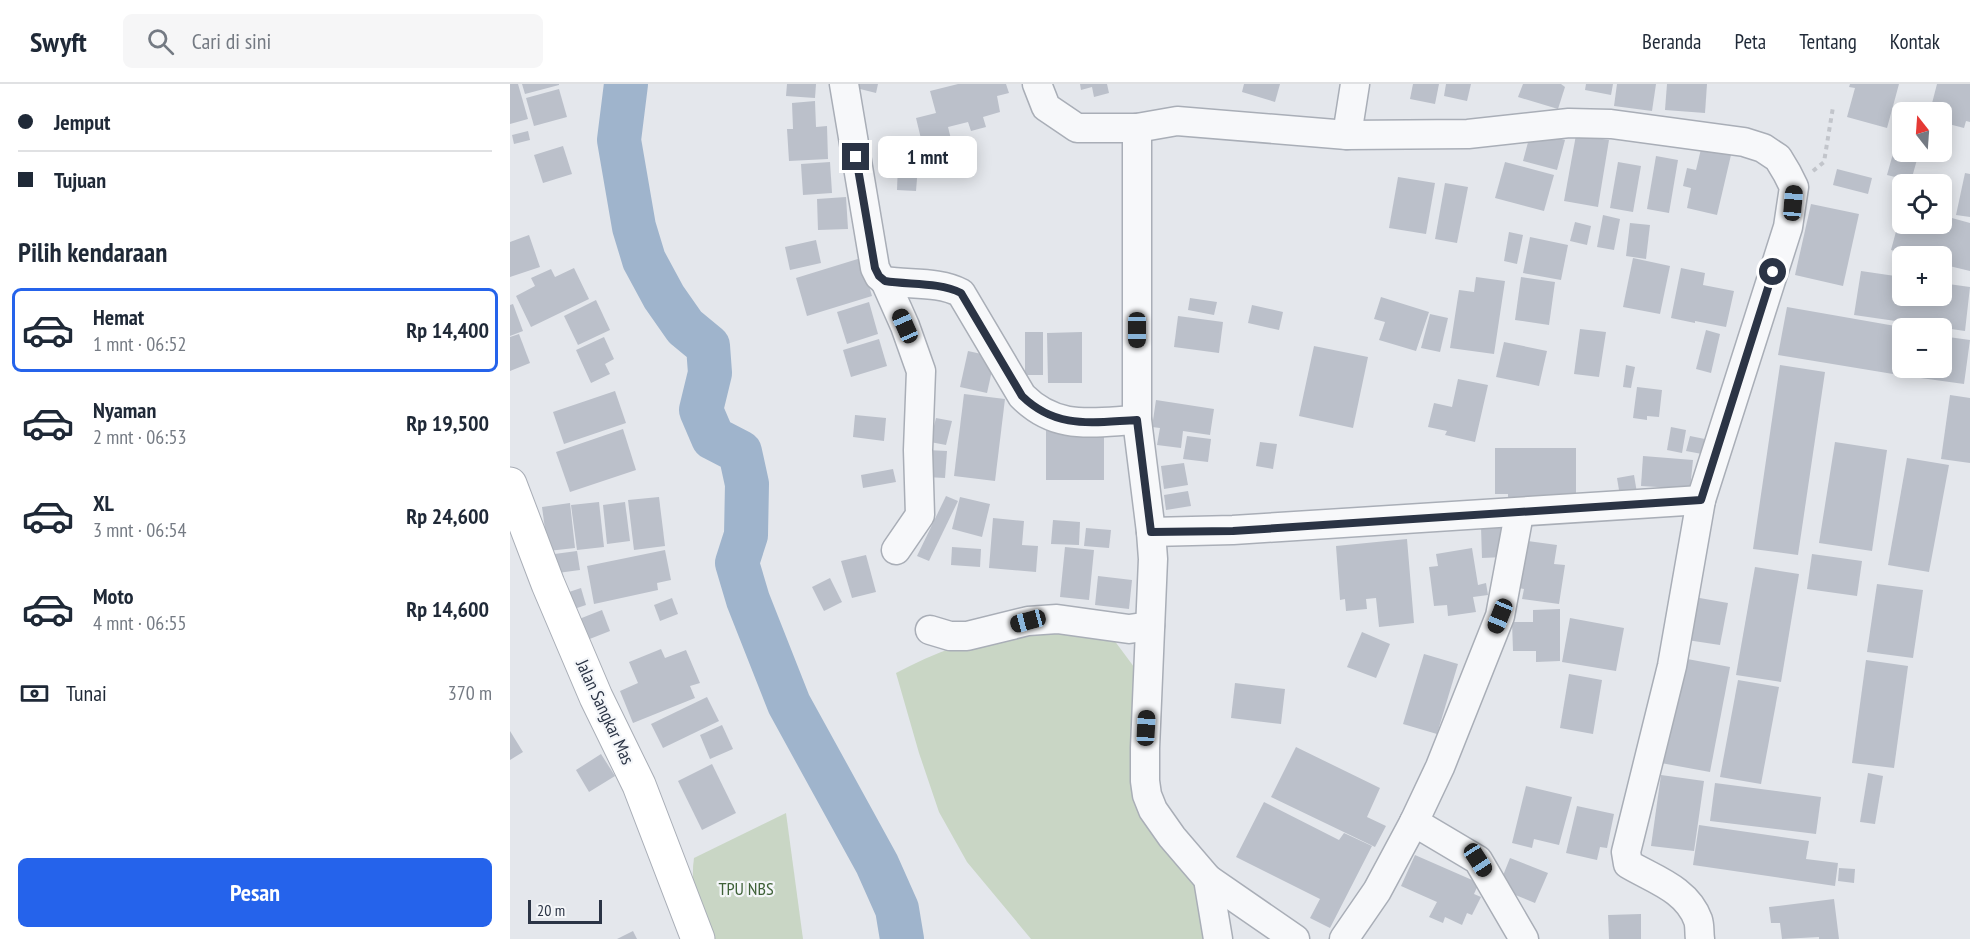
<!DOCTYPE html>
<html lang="id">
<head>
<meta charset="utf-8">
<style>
  :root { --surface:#fff; --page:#f6f6f7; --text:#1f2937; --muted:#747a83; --line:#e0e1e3; --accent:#2563eb }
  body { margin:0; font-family:"PT Sans Narrow",sans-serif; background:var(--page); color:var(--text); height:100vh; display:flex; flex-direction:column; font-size:22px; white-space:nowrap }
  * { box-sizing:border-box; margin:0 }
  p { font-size:20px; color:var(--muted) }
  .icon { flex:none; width:33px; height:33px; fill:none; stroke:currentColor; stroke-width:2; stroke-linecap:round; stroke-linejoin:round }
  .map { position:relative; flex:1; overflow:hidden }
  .sheet { display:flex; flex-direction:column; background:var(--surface); width:510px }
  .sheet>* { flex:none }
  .guide { display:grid; align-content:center; height:132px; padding:0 18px; background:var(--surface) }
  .needle { width:39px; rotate:343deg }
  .fabs { position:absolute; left:1382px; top:18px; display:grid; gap:12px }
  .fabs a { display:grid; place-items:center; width:60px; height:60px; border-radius:9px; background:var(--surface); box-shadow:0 3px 15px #0003; font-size:30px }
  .scale { position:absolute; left:18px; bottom:15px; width:74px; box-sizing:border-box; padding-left:6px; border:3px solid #2b3445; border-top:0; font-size:16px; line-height:21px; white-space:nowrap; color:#2b3445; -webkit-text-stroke:4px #f4f6f9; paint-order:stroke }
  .end { position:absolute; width:27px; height:27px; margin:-14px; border:8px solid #2b3445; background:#fff; box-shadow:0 0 0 3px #fff }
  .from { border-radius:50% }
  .bubble { position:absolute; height:42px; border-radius:9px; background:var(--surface); box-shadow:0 3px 15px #0003; font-size:20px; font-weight:700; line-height:42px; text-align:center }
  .car { position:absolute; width:18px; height:36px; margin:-18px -9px; border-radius:8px; box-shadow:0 0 4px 2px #0007; background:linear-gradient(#222 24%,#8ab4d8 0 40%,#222 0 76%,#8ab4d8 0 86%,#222 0) }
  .guide b { display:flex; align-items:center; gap:21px; height:57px; font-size:22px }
  .guide b+b { border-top:2px solid var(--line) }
  .guide i { width:15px; height:15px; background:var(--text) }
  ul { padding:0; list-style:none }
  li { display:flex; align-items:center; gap:18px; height:84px; margin:0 12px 9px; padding:0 6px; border:3px solid transparent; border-radius:9px }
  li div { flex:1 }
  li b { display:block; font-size:22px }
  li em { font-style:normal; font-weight:700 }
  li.selected { border-color:var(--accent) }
  li>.icon { width:54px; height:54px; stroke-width:1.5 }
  h2 { padding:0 18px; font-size:27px; line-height:72px }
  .pay { display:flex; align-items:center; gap:15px; height:66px; padding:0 18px; font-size:22px }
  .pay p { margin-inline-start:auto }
  .action { display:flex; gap:12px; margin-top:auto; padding:12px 18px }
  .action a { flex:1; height:69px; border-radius:9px; background:var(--accent); color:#fff; font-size:24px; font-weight:700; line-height:69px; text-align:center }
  header { display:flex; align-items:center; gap:36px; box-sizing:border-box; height:84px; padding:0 30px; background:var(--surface); border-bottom:2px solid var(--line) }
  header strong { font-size:28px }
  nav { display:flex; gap:33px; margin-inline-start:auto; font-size:21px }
  .search { width:420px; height:54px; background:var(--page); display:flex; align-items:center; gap:15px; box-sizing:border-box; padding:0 21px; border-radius:9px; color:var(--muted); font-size:22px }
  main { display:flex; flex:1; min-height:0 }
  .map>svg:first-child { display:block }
  .green { fill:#c9d6c5 }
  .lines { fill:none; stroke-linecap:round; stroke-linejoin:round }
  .river { stroke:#9fb4cc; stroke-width:44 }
  .building { fill:#bbc0ca }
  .street-casing { stroke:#a9aeb7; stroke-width:31 }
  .secondary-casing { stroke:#a9aeb7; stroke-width:35 }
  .path { stroke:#c2c5cb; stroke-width:4; stroke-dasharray:4.5 4.5; stroke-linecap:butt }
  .street { stroke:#f7f8fa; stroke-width:28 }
  .secondary { stroke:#fff; stroke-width:33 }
  .route { stroke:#2b3445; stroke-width:8 }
  .labels { text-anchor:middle; stroke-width:4.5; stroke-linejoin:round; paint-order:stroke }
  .street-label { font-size:18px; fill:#2b3445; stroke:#f4f6f9 }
  .park-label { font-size:18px; fill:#3f6138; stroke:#f4f6f9 }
</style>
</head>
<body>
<header>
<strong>Swyft</strong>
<div class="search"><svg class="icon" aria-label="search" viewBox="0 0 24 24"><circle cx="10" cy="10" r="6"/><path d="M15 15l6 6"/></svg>Cari di sini</div>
<nav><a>Beranda</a><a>Peta</a><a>Tentang</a><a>Kontak</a></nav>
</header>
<main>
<section class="sheet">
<div class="guide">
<b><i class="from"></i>Jemput</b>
<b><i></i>Tujuan</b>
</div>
<h2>Pilih kendaraan</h2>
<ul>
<li class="selected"><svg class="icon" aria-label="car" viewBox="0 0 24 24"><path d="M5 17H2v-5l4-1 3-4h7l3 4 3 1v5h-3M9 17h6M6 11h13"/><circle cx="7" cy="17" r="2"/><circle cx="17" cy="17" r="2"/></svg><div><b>Hemat</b><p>1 mnt · 06:52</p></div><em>Rp 14,400</em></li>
<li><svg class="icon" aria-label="car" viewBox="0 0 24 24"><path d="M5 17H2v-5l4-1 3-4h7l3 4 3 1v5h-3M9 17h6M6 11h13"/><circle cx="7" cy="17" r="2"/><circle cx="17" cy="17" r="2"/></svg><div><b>Nyaman</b><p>2 mnt · 06:53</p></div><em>Rp 19,500</em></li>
<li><svg class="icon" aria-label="car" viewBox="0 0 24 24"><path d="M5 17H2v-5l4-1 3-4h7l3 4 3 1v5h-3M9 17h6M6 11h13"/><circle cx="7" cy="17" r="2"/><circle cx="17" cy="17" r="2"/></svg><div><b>XL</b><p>3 mnt · 06:54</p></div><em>Rp 24,600</em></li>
<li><svg class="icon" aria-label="car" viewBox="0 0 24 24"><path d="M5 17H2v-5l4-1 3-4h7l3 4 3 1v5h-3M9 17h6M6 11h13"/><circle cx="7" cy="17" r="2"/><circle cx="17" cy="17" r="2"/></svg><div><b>Moto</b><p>4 mnt · 06:55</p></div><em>Rp 14,600</em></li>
</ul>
<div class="pay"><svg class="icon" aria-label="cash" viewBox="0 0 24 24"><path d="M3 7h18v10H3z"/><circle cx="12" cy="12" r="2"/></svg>Tunai<p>370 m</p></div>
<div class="action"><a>Pesan</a></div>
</section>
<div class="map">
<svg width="1460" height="855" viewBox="0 0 1460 855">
  <rect width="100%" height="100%" fill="#e4e7ec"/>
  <!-- green -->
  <g class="green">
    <path d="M525,541l79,15 23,31 10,131 82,137h-198l-64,-77 -28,-50 -20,-59 -23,-80c43,-23 90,-39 139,-48z"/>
    <path d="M276,729l17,126h-95c-11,-25 -18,-55 -14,-81z"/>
  </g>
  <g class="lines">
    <!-- river -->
    <polyline class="river" points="116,0 109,56 124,143 134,176 154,213 175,243 198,262 200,289 191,326 203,354 230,368 237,400 236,451 227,479 238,516 279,620 367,780 387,825 392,855"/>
  </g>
  <!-- building -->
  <g class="building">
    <polygon points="0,0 8,0 18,35 0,40"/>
    <polygon points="12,0 49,0 49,1 15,10"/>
    <polygon points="277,0 306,0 305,14 276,12"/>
    <polygon points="343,0 368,0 366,9 342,3"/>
    <polygon points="448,0 496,0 499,9 487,12 490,28 473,33 476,43 461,47 458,38 438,43 441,55 413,63 406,34 426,29 420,7"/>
    <polygon points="570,0 597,0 599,9 584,13 582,3 571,6"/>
    <polygon points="734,0 770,0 765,18 732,8"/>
    <polygon points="903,0 929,0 925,20 900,15"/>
    <polygon points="936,0 961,0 957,17 934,12"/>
    <polygon points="1013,0 1051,0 1055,3 1048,25 1008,13"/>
    <polygon points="1076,0 1103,0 1101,11 1075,6"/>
    <polygon points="1107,0 1146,0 1142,27 1104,22"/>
    <polygon points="1157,0 1197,0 1195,29 1155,26"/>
    <polygon points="1340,0 1389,0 1377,44 1337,33 1345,4 1339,3"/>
    <polygon points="1427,0 1460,0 1460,38 1456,37 1454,44 1431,38 1433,31 1431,28 1420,27"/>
    <polygon points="49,5 57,33 24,42 16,14"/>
    <polygon points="305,17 306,43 317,42 318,75 279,77 277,45 283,45 282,19"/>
    <polygon points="18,47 20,56 4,60 2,51"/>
    <polygon points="1021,47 1055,56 1047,86 1013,77"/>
    <polygon points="1066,51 1099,56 1088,123 1054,117"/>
    <polygon points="53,62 62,90 33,99 24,71"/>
    <polygon points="1191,65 1221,71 1207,131 1177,124 1181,104 1173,102 1177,84 1186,86"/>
    <polygon points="1384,66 1408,72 1401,97 1377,91"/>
    <polygon points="1146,72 1168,76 1159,129 1137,125"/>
    <polygon points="320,78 322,109 293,111 291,80"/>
    <polygon points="995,78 1044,91 1034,127 985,114"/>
    <polygon points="1108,78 1131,82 1123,128 1100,124"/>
    <polygon points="388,81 408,82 406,107 387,106"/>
    <polygon points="1327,85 1362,94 1358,110 1323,101"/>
    <polygon points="1455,89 1460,90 1460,133 1446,131"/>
    <polygon points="888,93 925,99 916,150 879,144"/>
    <polygon points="935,99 958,103 947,159 925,155"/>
    <polygon points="336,113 338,145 308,146 307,115"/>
    <polygon points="1301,120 1349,130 1333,202 1285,191"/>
    <polygon points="1391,129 1392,140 1431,140 1431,131 1460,139 1460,187 1431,180 1431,172 1404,172 1381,166"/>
    <polygon points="1093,131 1110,135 1104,166 1087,163"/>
    <polygon points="1065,138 1081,142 1077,161 1060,157"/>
    <polygon points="1120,139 1140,141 1136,175 1116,172"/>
    <polygon points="999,148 1013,151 1007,180 994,177"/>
    <polygon points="19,151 30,183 0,193 0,158"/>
    <polygon points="1020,153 1058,161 1051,196 1013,189"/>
    <polygon points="306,156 311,179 280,186 275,163"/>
    <polygon points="351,174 362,212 297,232 286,194"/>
    <polygon points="1123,174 1160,182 1150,230 1113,223"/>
    <polygon points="64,184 79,215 21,243 6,212 25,202 21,194 41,185 45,193"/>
    <polygon points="1171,184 1195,189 1193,201 1224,207 1216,243 1185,237 1185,239 1161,234"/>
    <polygon points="1351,187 1392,193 1392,212 1431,212 1431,199 1460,203 1455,247 1344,231"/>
    <polygon points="966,193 995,197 984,270 940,264 949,206 964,208"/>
    <polygon points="1011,193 1045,198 1039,241 1005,236"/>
    <polygon points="871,213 919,228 906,267 869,256 875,238 864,235"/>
    <polygon points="680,214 707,218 704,231 678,226"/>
    <polygon points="86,216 100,246 68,261 54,232"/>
    <polygon points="359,218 368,250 337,260 327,228"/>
    <polygon points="3,220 13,247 0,252 0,221"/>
    <polygon points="742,221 773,228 769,246 738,239"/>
    <polygon points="1277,223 1391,243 1383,290 1268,271"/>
    <polygon points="920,230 938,234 930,268 911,264"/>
    <polygon points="668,232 713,238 709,269 664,263"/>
    <polygon points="1070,245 1096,248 1089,293 1064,290"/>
    <polygon points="1196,246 1210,250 1201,289 1186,285"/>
    <rect x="515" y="248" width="18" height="43"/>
    <polygon points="572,248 572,299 538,299 537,249"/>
    <polygon points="9,250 20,279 0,287 0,253"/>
    <polygon points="1431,252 1460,256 1454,300 1389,291 1391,279 1392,284 1431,284"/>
    <polygon points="94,253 104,275 95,280 100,290 81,299 66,266"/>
    <polygon points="369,255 377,282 341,293 333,266"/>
    <polygon points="994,258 1037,267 1029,302 986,293"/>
    <polygon points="804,262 858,273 843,344 789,332"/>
    <polygon points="458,267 485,273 477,309 450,303"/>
    <polygon points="1116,281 1125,283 1121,304 1113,303"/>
    <polygon points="1270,281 1315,288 1288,471 1243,465"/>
    <polygon points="948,295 978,301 965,358 935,351 937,347 918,343 924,319 942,323"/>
    <polygon points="1127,303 1152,306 1149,333 1137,332 1137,336 1123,334"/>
    <polygon points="105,307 116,339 54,360 43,328"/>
    <polygon points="454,310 495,315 485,397 444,392"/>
    <polygon points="1440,311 1460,314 1460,379 1431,375"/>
    <polygon points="646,316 704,325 700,351 673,347 671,364 647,361 650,344 642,343"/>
    <polygon points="345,331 376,334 374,357 343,353"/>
    <polygon points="426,334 442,337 436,361 420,358"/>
    <rect x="536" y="343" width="58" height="53"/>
    <polygon points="1161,343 1176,346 1172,369 1157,366"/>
    <polygon points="113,345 126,386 60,408 46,368"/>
    <polygon points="677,352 701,355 698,378 673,375"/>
    <polygon points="1180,352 1195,355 1192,370 1176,367"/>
    <polygon points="750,358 767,360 763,385 746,382"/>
    <polygon points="1325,358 1377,366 1362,467 1309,459"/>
    <polygon points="985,364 1066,364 1066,416 998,417 998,410 985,410"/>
    <polygon points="417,366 437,367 435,394 416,393"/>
    <polygon points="1133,372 1183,376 1180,405 1131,402"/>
    <polygon points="1397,374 1439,381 1419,488 1378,481"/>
    <polygon points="674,379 678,401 654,405 651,382"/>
    <polygon points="383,385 386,398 353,404 351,391"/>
    <polygon points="1124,391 1127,409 1110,412 1107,394"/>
    <polygon points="678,407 681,422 656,426 654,411"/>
    <polygon points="436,412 448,417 419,477 407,472"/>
    <polygon points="149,413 155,462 124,466 118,416"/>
    <polygon points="450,413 480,420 472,453 442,445"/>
    <polygon points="89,418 94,463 67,466 61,421"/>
    <polygon points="115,418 120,457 97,460 93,421"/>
    <polygon points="60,419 65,464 38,467 32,423"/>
    <polygon points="483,434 514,437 512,461 528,462 526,488 479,484"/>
    <polygon points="543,436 570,438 569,461 541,460"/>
    <polygon points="971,443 993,443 994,473 972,474"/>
    <polygon points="576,444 601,446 599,464 574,462"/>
    <polygon points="897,455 904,539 869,543 866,514 856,515 857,525 836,527 835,515 830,516 826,462"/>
    <polygon points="1010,456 1047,461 1044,480 1055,481 1049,520 1012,515 1014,505 1003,503"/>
    <polygon points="442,463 471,465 470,483 441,481"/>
    <polygon points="555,463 584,466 579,516 550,513"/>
    <polygon points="962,464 968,501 976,499 978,511 963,513 966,528 938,532 937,521 924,522 919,483 928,482 926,470"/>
    <polygon points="155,466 161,496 147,499 148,506 84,520 77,482"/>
    <polygon points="67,467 70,486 40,490 37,471"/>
    <polygon points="1302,470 1352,477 1347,512 1297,505"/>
    <polygon points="356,471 366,508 342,514 331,477"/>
    <polygon points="1245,483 1289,490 1271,598 1226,591"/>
    <polygon points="588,492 622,496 619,525 585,521"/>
    <polygon points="320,494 332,518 314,527 302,503"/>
    <polygon points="1367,500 1413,506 1403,574 1357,568"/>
    <polygon points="71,504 76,521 55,528 50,511"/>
    <polygon points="1184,513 1218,519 1210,561 1177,556"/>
    <polygon points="162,514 168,530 150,537 144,521"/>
    <polygon points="1050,525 1050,577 1026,578 1026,567 1003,567 1002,538 1023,538 1023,526"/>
    <polygon points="92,526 100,547 72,558 64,537"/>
    <polygon points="1060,534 1114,544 1106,587 1052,578"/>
    <polygon points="852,548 880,560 866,594 837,583"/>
    <polygon points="151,565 155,574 176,566 190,599 180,602 185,614 123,639 110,607 128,599 119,578"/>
    <polygon points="914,570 948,580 927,650 893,640"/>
    <polygon points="1172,574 1220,583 1200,688 1151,679"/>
    <polygon points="1356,576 1398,582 1384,684 1342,679"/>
    <polygon points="1059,590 1092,596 1083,650 1050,644"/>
    <polygon points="1228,596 1269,603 1251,700 1210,693"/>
    <polygon points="725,599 775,605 771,640 721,634"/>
    <polygon points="197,613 209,637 153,664 141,640"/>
    <polygon points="212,641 223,665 200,675 190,651"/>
    <polygon points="0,647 13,668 0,676"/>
    <polygon points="786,663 870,704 857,733 876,742 865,763 761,713"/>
    <polygon points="91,670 105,692 79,708 66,686"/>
    <polygon points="202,680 226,729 192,746 168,697"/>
    <polygon points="1358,689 1373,692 1365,740 1350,738"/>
    <polygon points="1151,691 1194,697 1184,767 1141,762"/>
    <polygon points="1205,699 1311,713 1306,750 1200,737"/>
    <polygon points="1016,702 1062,713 1049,761 1024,755 1022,764 1002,759"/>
    <polygon points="754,718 829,756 834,749 862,762 820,844 800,834 810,815 726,773"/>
    <polygon points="1067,722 1104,730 1097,764 1090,763 1087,776 1056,769"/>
    <polygon points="1189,741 1299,757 1296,775 1328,779 1325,802 1183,781"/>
    <polygon points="905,771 969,799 964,810 971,813 962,831 957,829 952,841 935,833 933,839 919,833 927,818 891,802"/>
    <polygon points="1000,774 1038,789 1025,819 988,804"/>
    <polygon points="1329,784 1345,785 1344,799 1328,797"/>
    <polygon points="1324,815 1329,855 1309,855 1309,853 1272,855 1270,839 1261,839 1259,823"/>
    <polygon points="1131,830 1131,855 1099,855 1098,831"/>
    <polygon points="123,847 127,855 107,855"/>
  </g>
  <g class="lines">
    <!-- street casing -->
    <g class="street-casing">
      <g id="street">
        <path d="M334,0l31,184 4,8 6,5c24,4 54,0 76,12l61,103c35,35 70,26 115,24"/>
        <path d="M527,0l9,23 31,21h60l40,-7 170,14 121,-1 101,-11 42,1 133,18 19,6 15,10 9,15 7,14 -6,40 -87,273 -29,166 -46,186 2,12c25,15 59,25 70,56 2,6 1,13 2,19"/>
        <polyline points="627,44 627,336 641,448 723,446 1191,416"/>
        <polyline points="837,51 845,0"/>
        <polyline points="375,197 395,242 411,287 408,366 410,431 386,466"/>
        <polyline points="641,448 643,475 635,664 635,697 637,711 643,726 662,753 698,795 708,855"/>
        <polyline points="420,546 440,552 457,552 518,537 547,535 619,545 640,542"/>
        <polyline points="904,738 968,776 1014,855"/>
        <polyline points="698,795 785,855"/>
        <polyline points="834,855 867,807 904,738 930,683 990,532 1009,430"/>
      </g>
    </g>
    <!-- secondary casing -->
    <g class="secondary-casing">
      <polyline id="secondary" points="0,400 38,500 86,613 129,701 188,855"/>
    </g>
    <!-- path -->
    <polyline class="path" points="1303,87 1314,78 1323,23"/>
    <!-- street -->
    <use href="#street" class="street"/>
    <!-- secondary -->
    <use href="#secondary" class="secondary"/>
  </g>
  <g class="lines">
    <!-- route -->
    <path class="route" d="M346,73l19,111 4,8 6,5c24,4 54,1 76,12l61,103c35,34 71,26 115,24l14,112 82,-1 468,-31 72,-228"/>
  </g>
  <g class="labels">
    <!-- street labels -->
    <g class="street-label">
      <text transform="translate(95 628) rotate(65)" y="6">Jalan Sangkar Mas</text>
    </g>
    <!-- park labels -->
    <g class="park-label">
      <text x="236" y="811">TPU NBS</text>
    </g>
  </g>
</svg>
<div class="fabs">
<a><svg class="needle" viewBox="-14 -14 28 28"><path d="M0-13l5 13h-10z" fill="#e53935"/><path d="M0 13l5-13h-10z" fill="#747a83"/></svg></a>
<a><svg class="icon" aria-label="locate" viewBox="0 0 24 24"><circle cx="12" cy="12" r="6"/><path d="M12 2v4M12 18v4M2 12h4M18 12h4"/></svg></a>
<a>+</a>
<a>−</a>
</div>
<div class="scale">20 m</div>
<i class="end from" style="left:1263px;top:188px"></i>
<i class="end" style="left:346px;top:73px"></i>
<div class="bubble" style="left:368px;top:52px;width:99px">1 mnt</div>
<i class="car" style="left:1283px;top:119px;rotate:5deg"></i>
<i class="car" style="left:395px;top:242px;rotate:336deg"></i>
<i class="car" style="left:627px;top:246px;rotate:180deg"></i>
<i class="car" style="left:990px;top:532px;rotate:202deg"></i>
<i class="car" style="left:518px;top:537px;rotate:255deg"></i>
<i class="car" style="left:636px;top:644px;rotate:3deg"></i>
<i class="car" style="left:968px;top:776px;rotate:147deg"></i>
</div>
</main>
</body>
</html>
